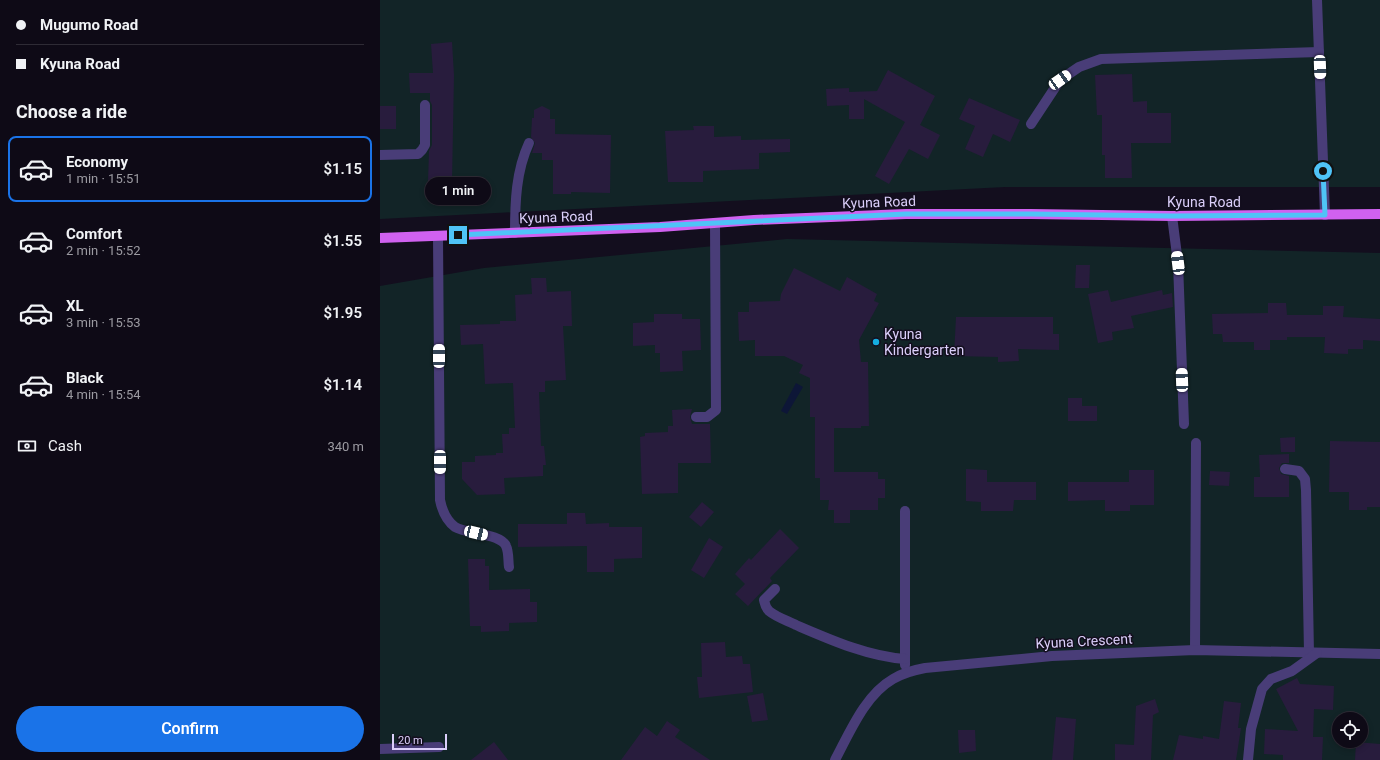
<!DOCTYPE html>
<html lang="en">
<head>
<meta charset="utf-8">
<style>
  :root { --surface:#0e0a16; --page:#17131f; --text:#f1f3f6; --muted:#9b9aa1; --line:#2e2b35; --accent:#1a73e8 }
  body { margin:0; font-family:Roboto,sans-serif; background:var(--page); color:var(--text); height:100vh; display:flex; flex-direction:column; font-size:15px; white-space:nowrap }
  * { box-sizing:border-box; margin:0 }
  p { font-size:13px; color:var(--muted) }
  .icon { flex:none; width:22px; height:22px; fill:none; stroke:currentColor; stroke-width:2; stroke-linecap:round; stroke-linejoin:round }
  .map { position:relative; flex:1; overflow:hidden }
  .panel { display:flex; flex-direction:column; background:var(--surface); width:380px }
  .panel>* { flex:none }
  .hud { display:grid; align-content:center; height:88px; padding:0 16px; background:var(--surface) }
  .buttons { position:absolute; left:952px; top:712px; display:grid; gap:8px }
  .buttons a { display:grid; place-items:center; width:36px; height:36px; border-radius:50%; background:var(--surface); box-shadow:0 2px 6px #0003,0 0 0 1px var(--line); font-size:20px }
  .scale { position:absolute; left:12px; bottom:10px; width:55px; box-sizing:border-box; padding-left:4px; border:2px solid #dbcffa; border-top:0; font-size:11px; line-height:14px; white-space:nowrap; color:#dbcffa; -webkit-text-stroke:3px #130e1e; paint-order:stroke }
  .end { position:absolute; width:18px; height:18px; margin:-9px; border:5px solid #4fc3f7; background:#111; box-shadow:0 0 0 2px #111 }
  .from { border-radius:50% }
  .bubble { position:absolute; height:28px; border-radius:14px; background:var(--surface); box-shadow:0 2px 6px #0003,0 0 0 1px var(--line); font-size:13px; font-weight:600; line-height:28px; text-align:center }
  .car { position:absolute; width:12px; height:24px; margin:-12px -6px; border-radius:5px; box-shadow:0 0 3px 1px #0007; background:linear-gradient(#fff 24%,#345 0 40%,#fff 0 76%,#345 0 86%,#fff 0) }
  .hud b { display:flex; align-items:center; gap:14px; height:38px; font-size:15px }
  .hud b+b { border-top:1px solid var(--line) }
  .hud i { width:10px; height:10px; background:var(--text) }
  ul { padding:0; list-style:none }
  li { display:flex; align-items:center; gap:12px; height:66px; margin:0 8px 6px; padding:0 8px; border:2px solid transparent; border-radius:8px }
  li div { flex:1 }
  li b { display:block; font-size:15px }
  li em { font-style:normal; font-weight:600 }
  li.on { border-color:var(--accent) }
  li>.icon { width:36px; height:36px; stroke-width:1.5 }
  h2 { padding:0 16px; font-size:18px; line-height:48px }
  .pay { display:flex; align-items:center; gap:10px; height:44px; padding:0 16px; font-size:15px }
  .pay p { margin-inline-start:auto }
  .action { display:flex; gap:8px; margin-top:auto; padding:8px 16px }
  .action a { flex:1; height:46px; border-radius:24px; background:var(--accent); color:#fff; font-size:16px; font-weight:600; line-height:46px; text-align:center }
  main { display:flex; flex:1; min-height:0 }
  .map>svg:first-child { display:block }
  .green { fill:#122427; fill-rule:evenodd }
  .water { fill:#0d1637 }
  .building { fill:#281c3d }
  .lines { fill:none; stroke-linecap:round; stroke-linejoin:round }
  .minor { stroke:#493d78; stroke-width:10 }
  .major { stroke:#d061f0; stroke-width:10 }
  .route { stroke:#4fc3f7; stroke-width:5 }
  .poi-dot { fill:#15ade0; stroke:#130e1e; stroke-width:1.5 }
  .labels { text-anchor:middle; stroke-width:3; stroke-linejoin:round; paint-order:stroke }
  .street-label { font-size:14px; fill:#dbcffa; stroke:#130e1e }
  .poi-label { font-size:14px; fill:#dbcffa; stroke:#130e1e; text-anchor:start }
</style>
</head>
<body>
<main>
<section class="panel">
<div class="hud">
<b><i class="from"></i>Mugumo Road</b>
<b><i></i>Kyuna Road</b>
</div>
<h2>Choose a ride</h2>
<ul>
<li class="on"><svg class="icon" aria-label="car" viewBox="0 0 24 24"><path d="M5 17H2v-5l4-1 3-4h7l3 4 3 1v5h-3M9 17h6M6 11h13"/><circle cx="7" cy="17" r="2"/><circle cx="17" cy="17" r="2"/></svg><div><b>Economy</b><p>1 min · 15:51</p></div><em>$1.15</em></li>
<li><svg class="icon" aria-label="car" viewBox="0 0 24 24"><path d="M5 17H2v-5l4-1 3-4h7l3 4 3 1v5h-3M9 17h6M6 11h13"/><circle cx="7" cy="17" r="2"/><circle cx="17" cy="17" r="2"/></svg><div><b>Comfort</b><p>2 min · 15:52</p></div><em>$1.55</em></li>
<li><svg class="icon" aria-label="car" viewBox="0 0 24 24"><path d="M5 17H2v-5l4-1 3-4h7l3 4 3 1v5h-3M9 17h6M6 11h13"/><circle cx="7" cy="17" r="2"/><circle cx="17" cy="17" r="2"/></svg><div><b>XL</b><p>3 min · 15:53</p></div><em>$1.95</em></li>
<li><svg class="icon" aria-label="car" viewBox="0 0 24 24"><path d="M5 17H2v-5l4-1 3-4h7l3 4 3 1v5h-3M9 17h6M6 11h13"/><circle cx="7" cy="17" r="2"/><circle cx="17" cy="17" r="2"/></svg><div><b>Black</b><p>4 min · 15:54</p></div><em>$1.14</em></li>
</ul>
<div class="pay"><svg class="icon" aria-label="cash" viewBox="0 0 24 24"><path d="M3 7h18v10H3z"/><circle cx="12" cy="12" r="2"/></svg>Cash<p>340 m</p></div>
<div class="action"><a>Confirm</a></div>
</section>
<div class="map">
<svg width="1000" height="760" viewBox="0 0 1000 760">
  <rect width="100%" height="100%" fill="#130e1e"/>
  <!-- green -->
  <g class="green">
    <polygon points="0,0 1000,0 1000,187 625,187 0,219"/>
    <path d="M407,239l593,14v507h-1000v-474l104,-18zM959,719h22v22h-22z"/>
  </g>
  <!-- water -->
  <polygon class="water" points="416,383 423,387 407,414 401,411"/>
  <!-- building -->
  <g class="building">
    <polygon points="72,42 74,75 72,182 48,182 49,151 52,145 52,105 50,101 50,93 30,93 29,73 53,73 51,44"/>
    <polygon points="508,70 555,96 540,125 560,135 548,159 529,149 509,184 495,176 525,122 484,99 484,119 469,119 469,105 447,106 446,89 469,88 469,92 497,91"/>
    <polygon points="752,74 753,102 767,101 767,113 791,113 791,143 751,143 752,178 725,178 725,155 722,155 722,115 717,115 715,75"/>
    <polygon points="589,98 640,120 630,142 613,134 603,157 585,149 595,126 579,119"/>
    <rect x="0" y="106" width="16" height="23"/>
    <polygon points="162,106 170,110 170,119 175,119 175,134 231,135 230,193 191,192 191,194 173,194 173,160 162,160 162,153 152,153 155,143 151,137 152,118 154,118 154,110"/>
    <polygon points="313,126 334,126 334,137 361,136 361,140 410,139 410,152 379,153 379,169 323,171 323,182 288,182 285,131 314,130"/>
    <polygon points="696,265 710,265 709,288 695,288"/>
    <polygon points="414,268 460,291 467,277 497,294 494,301 499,303 479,340 481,362 488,362 489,426 481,426 481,428 454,428 454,472 498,472 498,479 505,479 505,498 498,498 498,510 470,510 470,523 454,523 454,510 448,510 449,500 440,500 440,478 435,478 435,417 430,417 430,378 419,373 423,365 404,356 375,356 375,340 359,341 358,312 369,312 369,302 400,301 401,294"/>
    <polygon points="151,278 166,278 167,292 191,291 192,326 183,326 186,380 165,381 165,392 159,392 161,446 164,446 166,465 163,465 163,476 124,478 125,494 97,495 82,479 82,462 95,462 95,456 116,455 116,453 123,453 122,434 129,434 129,428 135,428 133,383 105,384 103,344 81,345 80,325 120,324 120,321 136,321 135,295 152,294"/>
    <polygon points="728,290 731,302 782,290 783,295 792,293 793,307 751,316 754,328 732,332 733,340 718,343 708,294"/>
    <polygon points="888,303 906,303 907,315 943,315 943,306 964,306 963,317 1000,319 1000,341 983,340 983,349 968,349 968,354 944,353 945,337 907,337 907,340 890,340 890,350 874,350 874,342 843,342 842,334 833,334 832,314 888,313"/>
    <polygon points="274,314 302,314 302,319 320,319 321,350 302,351 303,371 280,372 280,353 275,353 275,345 253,346 253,323 274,322"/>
    <polygon points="576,317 673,317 673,334 679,334 679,350 638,349 639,361 618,362 618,357 574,356"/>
    <polygon points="688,398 702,398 702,406 717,406 717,421 688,421"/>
    <polygon points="312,409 310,417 312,424 330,424 331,463 298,463 298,493 262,494 260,437 265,436 265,433 288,432 288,426 293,426 292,410"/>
    <polygon points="915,437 915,452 901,452 900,438"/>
    <polygon points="950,441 1000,442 1000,507 987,507 987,510 969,510 969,492 949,492"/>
    <polygon points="909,454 909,463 902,463 899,468 901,474 909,476 909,497 874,497 874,477 880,477 879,455"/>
    <polygon points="586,469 607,470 607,482 656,482 656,500 634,500 633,511 601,511 601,502 586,501"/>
    <polygon points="749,470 774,470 774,505 750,505 750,511 725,511 725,500 688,501 688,482 749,482"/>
    <polygon points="830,471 850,472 849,486 829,485"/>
    <polygon points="322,502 334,512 321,527 309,517"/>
    <polygon points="187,513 205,513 206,524 229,523 229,527 262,527 262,558 234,559 234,572 207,572 207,546 138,547 138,524 187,524"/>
    <polygon points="400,529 419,548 390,578 392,581 368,606 355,594 365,584 355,574 369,558 371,560"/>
    <polygon points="329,538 343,547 324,578 311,570"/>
    <polygon points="88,559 105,559 105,566 109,566 109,590 150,589 150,602 157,602 157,622 129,623 129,631 101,632 101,626 90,626"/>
    <polygon points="345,642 346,657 362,656 363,664 370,664 373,692 319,698 317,677 322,677 321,643"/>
    <polygon points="917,678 920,684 954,686 953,710 934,709 933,737 943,737 942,760 903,760 903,755 884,754 885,729 918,731 896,689"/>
    <polygon points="383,693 388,720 372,722 367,696"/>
    <polygon points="775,699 779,712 773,715 771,760 735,760 735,744 754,745 756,706"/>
    <polygon points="844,701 861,703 858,728 861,728 856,760 793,760 799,735 823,739 823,736 839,739"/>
    <polygon points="676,717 696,719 693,760 672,760"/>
    <polygon points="287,721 300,730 295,737 330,760 241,760 265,727 277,736"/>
    <polygon points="578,730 595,730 596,751 579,753"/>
    <polygon points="114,742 128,760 91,760"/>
    <polygon points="976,742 1000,744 1000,760 975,760"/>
  </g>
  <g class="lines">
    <!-- minor -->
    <g class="minor">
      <polyline points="937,0 945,215"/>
      <polyline points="651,124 680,80 699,67 721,59 939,52"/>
      <polyline points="0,155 38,154 42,150 45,145 45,105"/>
      <polyline points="792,216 798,263 804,424"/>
      <path d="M135,233c0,-31 1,-62 14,-90"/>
      <path d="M58,236l2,264c2,10 7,21 15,27 11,7 46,6 51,19 3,6 2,15 3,21"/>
      <polyline points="316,417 327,417 336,410 335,223"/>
      <polyline points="905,469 919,471 925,479 926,490 929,653"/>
      <polyline points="525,511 525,665"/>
      <path d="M395,589l-11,11c1,4 1,7 5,11 7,6 19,10 27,14 35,15 71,31 109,34"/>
      <polyline points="815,650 816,443"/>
      <polyline points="0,749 59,747"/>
      <path d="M455,760c15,-28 30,-65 58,-81 10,-6 21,-9 32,-11l127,-12 143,-6 185,4"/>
      <polyline points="868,760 871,729 882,689 891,679 912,671 937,653"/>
    </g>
    <!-- major -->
    <polyline class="major" points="0,238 280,227 374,220 526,214 651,214 792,216 1000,214"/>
  </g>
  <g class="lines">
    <!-- route -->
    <polyline class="route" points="78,235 526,214 651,214 792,216 945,215 943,171"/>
  </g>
  <!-- markers -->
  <circle class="poi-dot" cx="496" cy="342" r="4"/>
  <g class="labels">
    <!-- street labels -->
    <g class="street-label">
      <text transform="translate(499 202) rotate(-2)" y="5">Kyuna Road</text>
      <text x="824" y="207">Kyuna Road</text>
      <text transform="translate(176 217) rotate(-2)" y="5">Kyuna Road</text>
      <text transform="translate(704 641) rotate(-3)" y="5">Kyuna Crescent</text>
    </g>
    <!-- poi labels -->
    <g class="poi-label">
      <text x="504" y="339">Kyuna<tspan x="504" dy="16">Kindergarten</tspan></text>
    </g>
  </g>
</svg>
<div class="buttons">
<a><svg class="icon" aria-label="locate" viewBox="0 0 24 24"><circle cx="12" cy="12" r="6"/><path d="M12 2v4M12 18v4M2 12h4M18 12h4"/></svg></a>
</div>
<div class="scale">20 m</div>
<i class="end from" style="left:943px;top:171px"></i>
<i class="end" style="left:78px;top:235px"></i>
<div class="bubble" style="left:45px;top:177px;width:66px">1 min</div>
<i class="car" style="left:940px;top:67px;rotate:178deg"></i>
<i class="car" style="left:680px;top:80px;rotate:56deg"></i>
<i class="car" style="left:798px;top:263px;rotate:353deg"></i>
<i class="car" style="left:59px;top:356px;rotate:0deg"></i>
<i class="car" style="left:802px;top:380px;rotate:358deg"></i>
<i class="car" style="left:60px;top:462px;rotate:180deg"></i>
<i class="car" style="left:96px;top:533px;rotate:103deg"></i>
</div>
</main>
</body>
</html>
